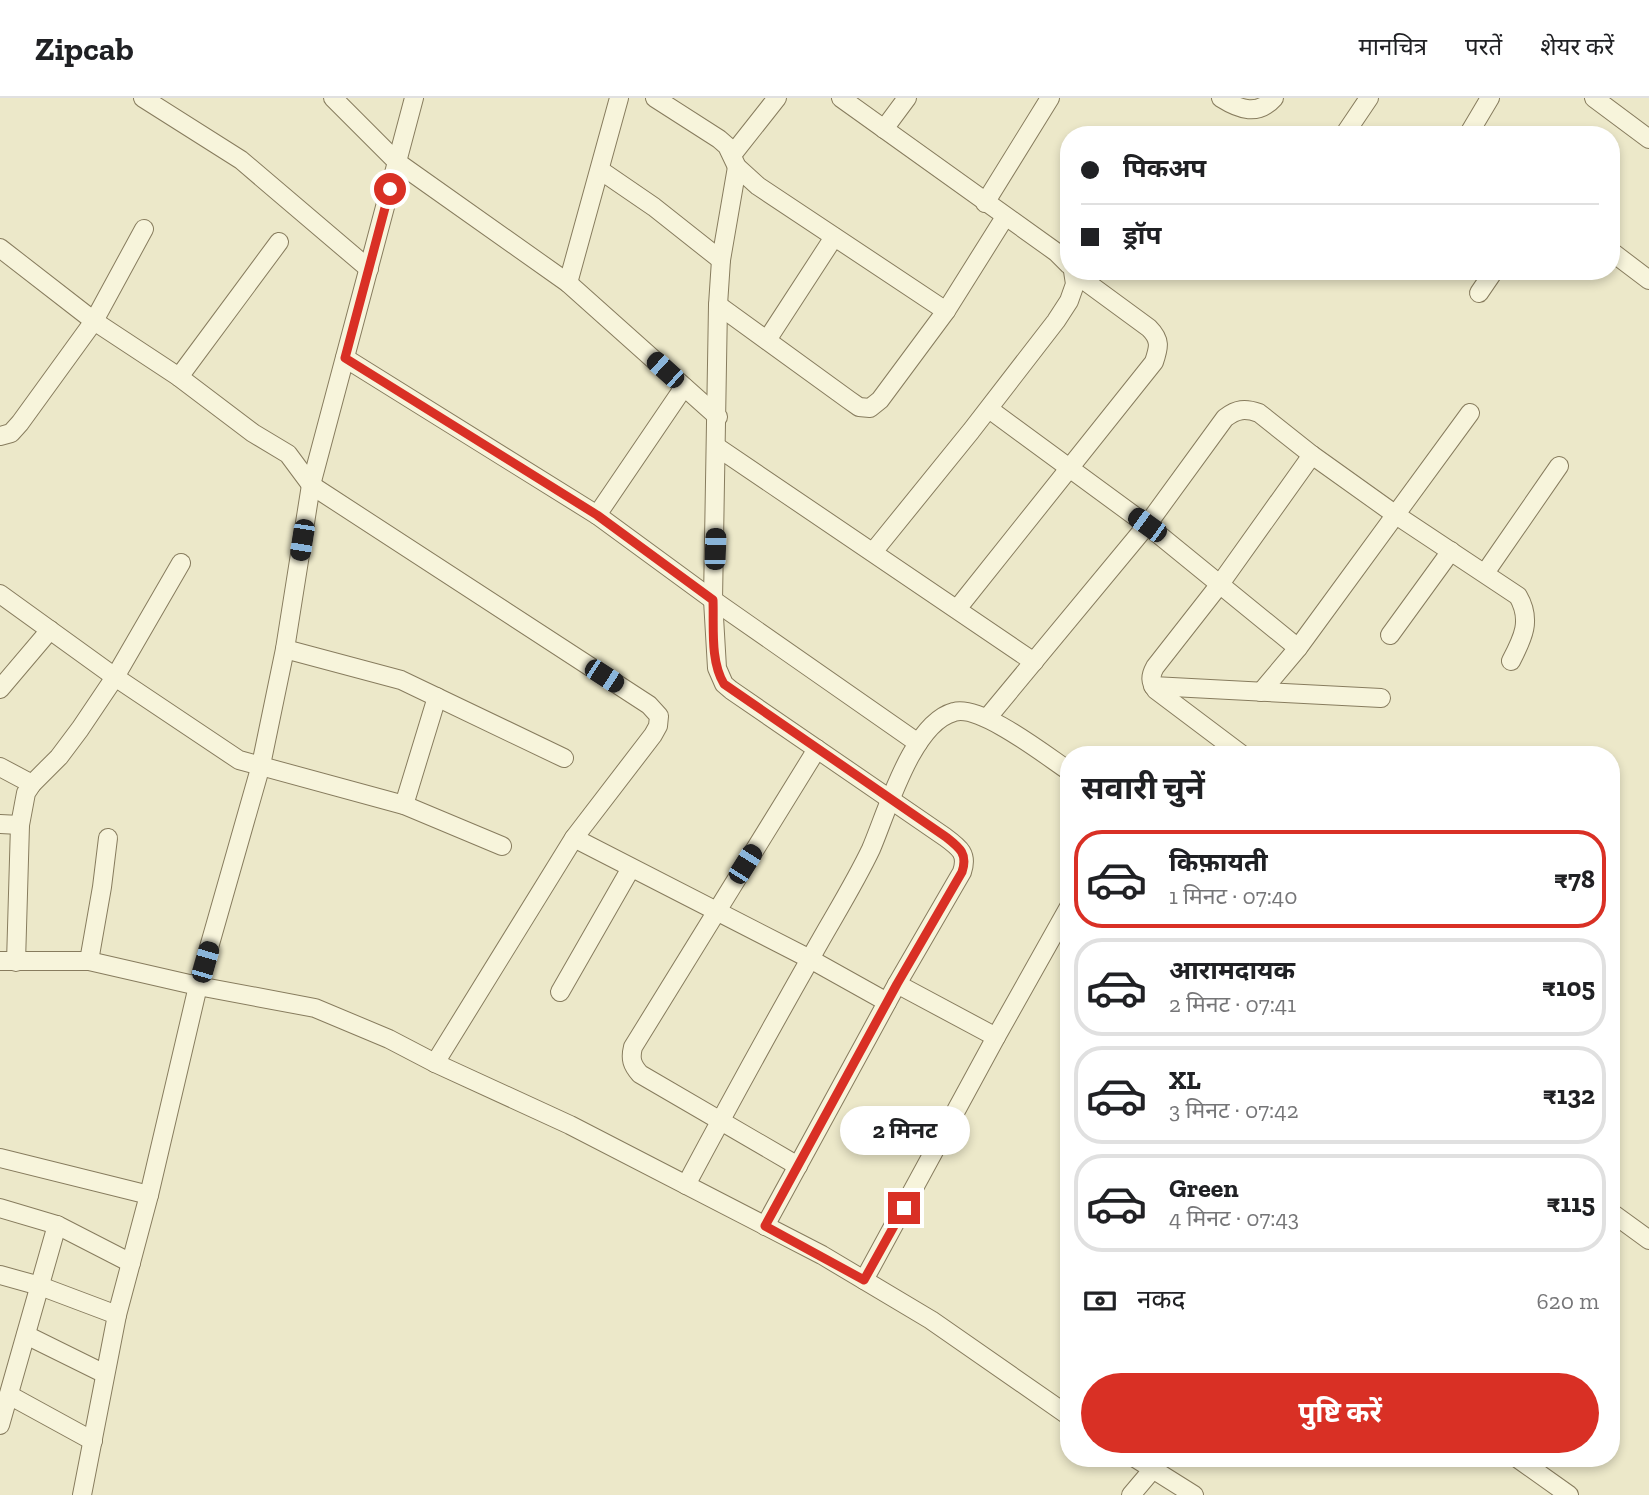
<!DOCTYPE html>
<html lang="hi">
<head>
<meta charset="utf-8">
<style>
  :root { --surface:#fff; --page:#f6f6f6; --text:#202124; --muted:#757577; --line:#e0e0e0; --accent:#d93025 }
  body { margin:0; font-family:"Zilla Slab","Noto Sans Devanagari",serif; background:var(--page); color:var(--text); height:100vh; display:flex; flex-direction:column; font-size:26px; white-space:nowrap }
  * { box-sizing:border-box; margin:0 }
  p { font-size:23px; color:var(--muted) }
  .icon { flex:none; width:38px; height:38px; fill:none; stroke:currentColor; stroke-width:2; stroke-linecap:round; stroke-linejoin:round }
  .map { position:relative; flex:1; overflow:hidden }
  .details { position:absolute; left:1060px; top:648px; width:560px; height:721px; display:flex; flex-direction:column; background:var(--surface); border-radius:28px; box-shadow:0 4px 10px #0003 }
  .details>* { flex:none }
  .guide { position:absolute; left:1060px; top:28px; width:560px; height:154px; border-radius:28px; box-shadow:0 4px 10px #0003; display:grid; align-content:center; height:154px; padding:0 21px; background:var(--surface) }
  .end { position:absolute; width:32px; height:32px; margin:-16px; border:9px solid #d93025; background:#fff; box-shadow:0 0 0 4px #fff }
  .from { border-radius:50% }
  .bubble { position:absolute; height:49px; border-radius:24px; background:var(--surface); box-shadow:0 4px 10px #0003; font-size:23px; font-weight:700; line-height:49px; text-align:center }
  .car { position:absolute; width:21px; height:42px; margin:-21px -10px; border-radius:9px; box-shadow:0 0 5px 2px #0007; background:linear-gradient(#222 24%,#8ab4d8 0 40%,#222 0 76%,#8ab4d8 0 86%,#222 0) }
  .guide b { display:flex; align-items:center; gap:24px; height:66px; font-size:26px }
  .guide b+b { border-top:2px solid var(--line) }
  .guide i { width:18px; height:18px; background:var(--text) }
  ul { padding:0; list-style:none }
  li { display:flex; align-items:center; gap:21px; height:98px; margin:0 14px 10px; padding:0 7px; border:4px solid var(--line); border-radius:28px }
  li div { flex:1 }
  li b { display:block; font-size:26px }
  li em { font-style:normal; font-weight:700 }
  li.selected { border-color:var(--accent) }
  li>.icon { width:63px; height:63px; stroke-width:1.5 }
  h2 { padding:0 21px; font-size:32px; line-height:84px }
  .pay { display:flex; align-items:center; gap:18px; height:77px; padding:0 21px; font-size:26px }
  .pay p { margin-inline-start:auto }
  .action { display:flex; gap:14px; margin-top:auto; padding:14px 21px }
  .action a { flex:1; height:80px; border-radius:42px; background:var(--accent); color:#fff; font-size:28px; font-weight:700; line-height:80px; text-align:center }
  header { display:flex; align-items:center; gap:42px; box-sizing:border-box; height:98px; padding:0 35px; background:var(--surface); border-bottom:2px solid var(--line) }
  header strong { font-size:33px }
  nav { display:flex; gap:38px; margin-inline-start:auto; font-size:24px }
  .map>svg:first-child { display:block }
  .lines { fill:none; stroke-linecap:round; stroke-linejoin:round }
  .minor-casing { stroke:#877c5e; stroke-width:20 }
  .minor { stroke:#f7f4db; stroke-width:18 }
  .route { stroke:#d93025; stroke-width:9 }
</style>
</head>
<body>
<header>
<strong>Zipcab</strong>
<nav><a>मानचित्र</a><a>परतें</a><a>शेयर करें</a></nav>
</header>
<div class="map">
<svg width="1649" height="1397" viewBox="0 0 1649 1397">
  <rect width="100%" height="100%" fill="#ece8c9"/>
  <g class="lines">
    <!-- minor casing -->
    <g class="minor-casing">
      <g id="minor">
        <polyline points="143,0 241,62 369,171"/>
        <polyline points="333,0 397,64 568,185 718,319"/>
        <polyline points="655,0 719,41 727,48 737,69 758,88 946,213"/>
        <polyline points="841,0 1056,154 1069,167"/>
        <path d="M1221,0c19,12 37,18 53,0"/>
        <polyline points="1594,0 1649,41"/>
        <polyline points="884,31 907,0"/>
        <polyline points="1344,37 1369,0"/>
        <polyline points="1468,37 1490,0"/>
        <polyline points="732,57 777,0"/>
        <path d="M737,69l-16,93 -3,45 -5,295 4,68 7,16 7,6 214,147c15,11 23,17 17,35l-65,112 -132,242"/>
        <polyline points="600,72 654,109 721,162"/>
        <polyline points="985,105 1050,0"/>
        <polyline points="0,150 94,223 179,279 253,335 288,356 311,387 649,607 659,618 658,628 653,637 574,740 435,965"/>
        <polyline points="1612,154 1649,182"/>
        <polyline points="568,185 619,0"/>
        <polyline points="1479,195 1494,173"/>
        <polyline points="718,207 849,302 859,309 870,310 880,302 946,213 1005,119"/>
        <polyline points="767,242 834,139"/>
        <polyline points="345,260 597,417 713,502 918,645"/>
        <polyline points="179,279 279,144"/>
        <polyline points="989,311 1147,427 1298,550"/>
        <polyline points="0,338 11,335 20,325 94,223 144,131"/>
        <polyline points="717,349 1034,564"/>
        <polyline points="597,417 684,289"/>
        <polyline points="873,454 971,333 1056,223 1069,203 1075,186 1073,173"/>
        <polyline points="1485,475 1559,368"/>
        <polyline points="0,496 115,579 239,662 404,707 502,748"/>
        <path d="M957,511l197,-247c5,-15 7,-22 -5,-34l-75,-55"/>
        <polyline points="1390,537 1451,453"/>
        <polyline points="285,551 401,582 564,660"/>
        <polyline points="1153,588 1381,600"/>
        <polyline points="0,591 50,532"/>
        <polyline points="1261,594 1298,550 1470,315"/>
        <path d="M988,619l159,-192 78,-107c12,-9 20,-10 34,-5l53,42 84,60 122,81c14,24 5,42 -7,65"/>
        <path d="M1241,656l-85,-64c-6,-8 -6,-14 -1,-23l65,-83 92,-129"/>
        <polyline points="0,669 32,686"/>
        <polyline points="404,707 437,599"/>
        <polyline points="0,726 20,727"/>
        <polyline points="574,740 810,861 887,904"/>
        <polyline points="0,863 89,863 198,888 315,910 389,941 435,965 570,1027 822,1157 931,1222 1069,1318"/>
        <polyline points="89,863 102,789 108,740"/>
        <polyline points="16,864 20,727 26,695 32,686 59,659 80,631 115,579 181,465"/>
        <polyline points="897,886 996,939"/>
        <polyline points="560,894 631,770"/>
        <polyline points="0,1060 149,1097"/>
        <path d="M798,1068l-158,-92c-8,-9 -10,-15 -7,-27l184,-298"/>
        <path d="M686,1087c40,-75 81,-150 123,-224 20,-37 44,-74 62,-112 16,-37 41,-126 83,-137 26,-8 91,43 115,59"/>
        <polyline points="0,1110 57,1127 131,1165"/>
        <polyline points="1612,1115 1649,1142"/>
        <polyline points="0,1177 40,1188 117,1217"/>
        <polyline points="864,1182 996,939 1069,809"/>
        <polyline points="26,1237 105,1276"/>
        <polyline points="9,1297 93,1343"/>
        <polyline points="0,1327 57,1127"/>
        <polyline points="1135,1360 1194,1397"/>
        <polyline points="1517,1360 1569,1397"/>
        <polyline points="82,1397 117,1217 149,1097 198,888 261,667 285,551 311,387 414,0"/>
        <polyline points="1131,1397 1153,1371"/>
      </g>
    </g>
    <!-- minor -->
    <use href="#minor" class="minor"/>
  </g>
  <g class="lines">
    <!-- route -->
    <path class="route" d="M390,91l-45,169 252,157 116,85c1,27 -3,61 11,84l222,153c14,11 22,17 16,35l-65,112 -132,242 99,54 40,-72"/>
  </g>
</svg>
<i class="end from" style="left:390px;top:91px"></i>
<i class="end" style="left:904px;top:1110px"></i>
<div class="bubble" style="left:840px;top:1008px;width:130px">2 मिनट</div>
<i class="car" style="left:665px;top:272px;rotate:312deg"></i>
<i class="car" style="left:1147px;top:427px;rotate:306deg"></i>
<i class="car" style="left:302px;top:442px;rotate:189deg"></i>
<i class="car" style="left:715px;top:451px;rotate:2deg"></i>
<i class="car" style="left:604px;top:578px;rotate:123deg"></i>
<i class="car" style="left:745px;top:766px;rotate:32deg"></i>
<i class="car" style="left:205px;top:864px;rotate:16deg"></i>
<div class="guide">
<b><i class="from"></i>पिकअप</b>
<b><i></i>ड्रॉप</b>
</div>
<section class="details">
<h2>सवारी चुनें</h2>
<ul>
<li class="selected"><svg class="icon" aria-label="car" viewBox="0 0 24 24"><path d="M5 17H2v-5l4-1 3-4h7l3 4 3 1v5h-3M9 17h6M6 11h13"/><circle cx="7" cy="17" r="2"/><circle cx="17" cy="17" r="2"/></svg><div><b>किफ़ायती</b><p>1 मिनट · 07:40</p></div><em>₹78</em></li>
<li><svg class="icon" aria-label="car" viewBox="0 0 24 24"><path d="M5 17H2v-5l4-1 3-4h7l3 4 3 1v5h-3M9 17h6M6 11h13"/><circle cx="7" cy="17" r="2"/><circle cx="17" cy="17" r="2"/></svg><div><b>आरामदायक</b><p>2 मिनट · 07:41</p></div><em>₹105</em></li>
<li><svg class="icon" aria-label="car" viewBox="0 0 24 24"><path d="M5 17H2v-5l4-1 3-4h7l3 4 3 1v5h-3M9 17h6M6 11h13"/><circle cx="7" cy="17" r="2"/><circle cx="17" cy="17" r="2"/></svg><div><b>XL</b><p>3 मिनट · 07:42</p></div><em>₹132</em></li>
<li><svg class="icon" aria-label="car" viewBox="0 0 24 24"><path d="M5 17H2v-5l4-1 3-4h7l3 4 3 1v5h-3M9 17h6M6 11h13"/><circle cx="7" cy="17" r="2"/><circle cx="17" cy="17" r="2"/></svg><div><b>Green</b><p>4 मिनट · 07:43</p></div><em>₹115</em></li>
</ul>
<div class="pay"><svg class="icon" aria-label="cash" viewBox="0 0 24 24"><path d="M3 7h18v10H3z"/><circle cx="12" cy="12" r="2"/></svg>नकद<p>620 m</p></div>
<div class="action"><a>पुष्टि करें</a></div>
</section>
</div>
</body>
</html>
